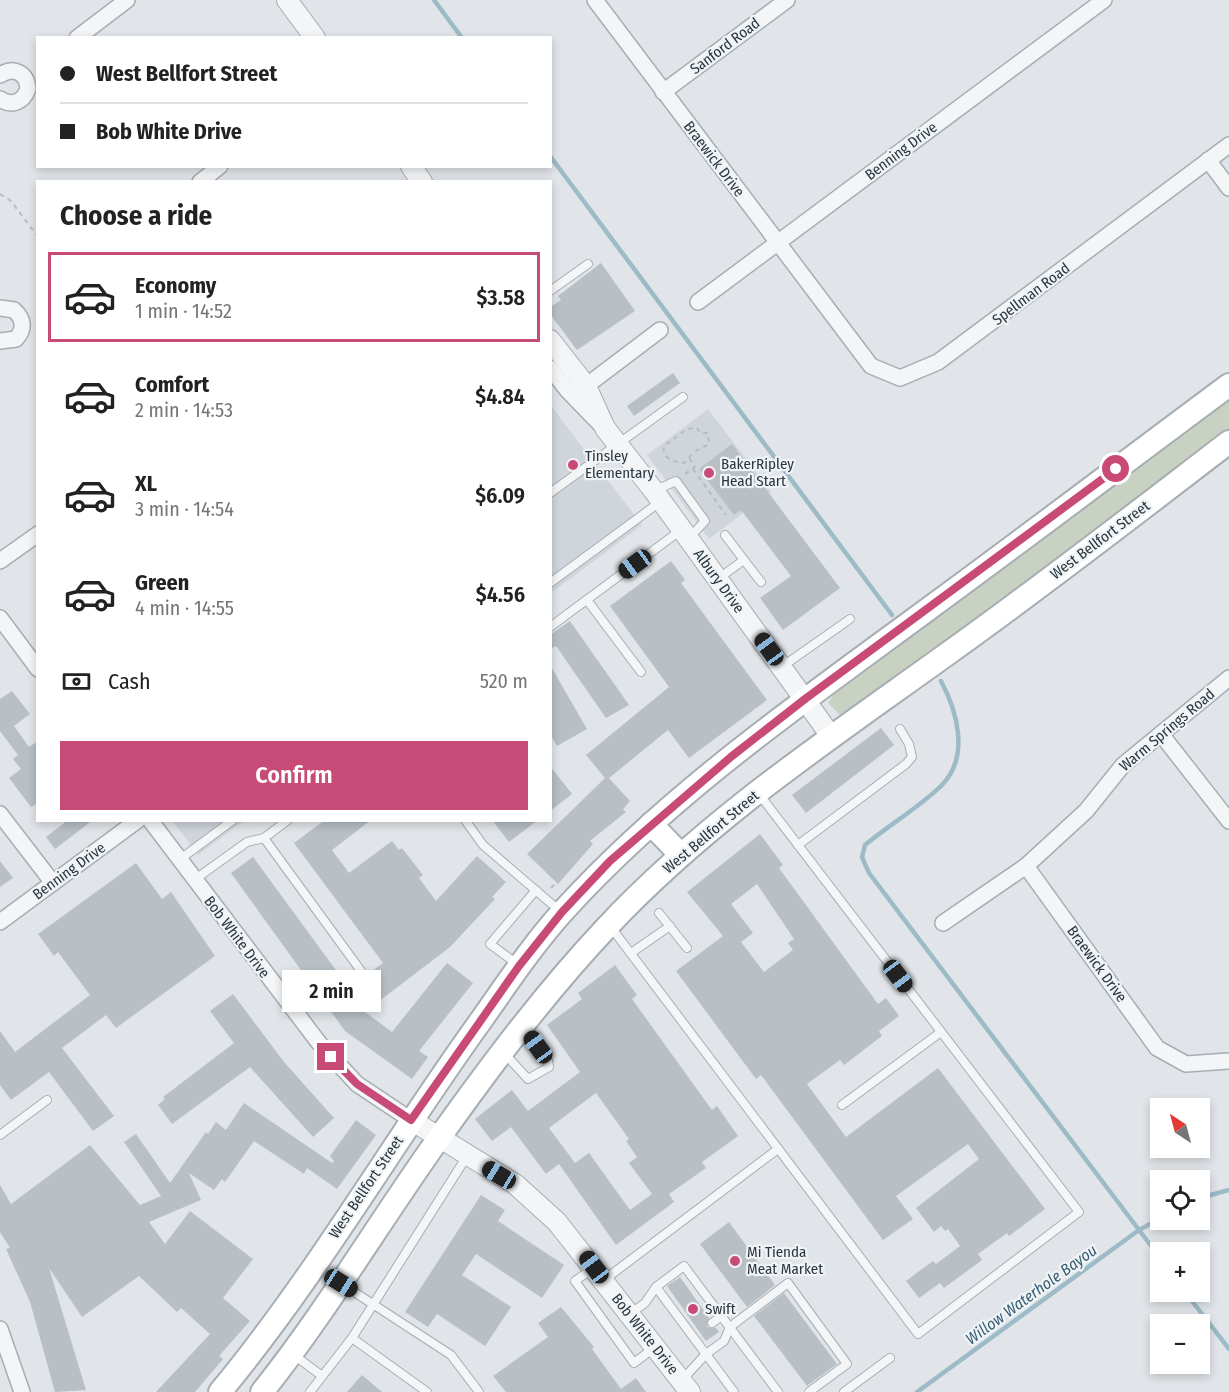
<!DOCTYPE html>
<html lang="en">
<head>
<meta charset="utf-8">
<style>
  :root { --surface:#fff; --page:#f6f6f6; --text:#222; --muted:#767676; --line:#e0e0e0; --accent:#c84b77 }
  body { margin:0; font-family:"Fira Sans Condensed",sans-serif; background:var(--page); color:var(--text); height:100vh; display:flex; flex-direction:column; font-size:22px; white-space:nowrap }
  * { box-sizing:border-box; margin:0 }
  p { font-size:20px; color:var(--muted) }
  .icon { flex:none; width:33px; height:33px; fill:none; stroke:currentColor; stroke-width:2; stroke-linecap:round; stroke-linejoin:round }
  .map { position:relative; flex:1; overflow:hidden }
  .side { position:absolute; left:36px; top:180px; width:516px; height:642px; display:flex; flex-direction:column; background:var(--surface); border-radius:0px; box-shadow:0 3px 9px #0003 }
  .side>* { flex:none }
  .banner { position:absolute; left:36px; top:36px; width:516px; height:132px; border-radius:0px; box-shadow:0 3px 9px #0003; display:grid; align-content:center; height:132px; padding:0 24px; background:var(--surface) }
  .needle { width:39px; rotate:324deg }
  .buttons { position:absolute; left:1150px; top:1098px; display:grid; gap:12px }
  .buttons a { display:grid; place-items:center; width:60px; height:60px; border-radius:0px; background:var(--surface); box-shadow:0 3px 9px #0003; font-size:30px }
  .end { position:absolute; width:27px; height:27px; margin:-14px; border:8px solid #c84b77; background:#fff; box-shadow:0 0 0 3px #fff }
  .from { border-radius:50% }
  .bubble { position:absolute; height:42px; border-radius:0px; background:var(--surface); box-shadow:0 3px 9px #0003; font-size:20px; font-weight:600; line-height:42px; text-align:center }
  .car { position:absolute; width:18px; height:36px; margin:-18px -9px; border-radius:8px; box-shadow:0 0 4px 2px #0007; background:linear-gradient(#222 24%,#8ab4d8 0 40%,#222 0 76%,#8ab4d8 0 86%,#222 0) }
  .banner b { display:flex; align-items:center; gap:21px; height:57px; font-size:22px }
  .banner b+b { border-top:2px solid var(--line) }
  .banner i { width:15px; height:15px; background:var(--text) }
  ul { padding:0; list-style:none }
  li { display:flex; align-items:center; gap:18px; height:90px; margin:0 12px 9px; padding:0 12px; border:3px solid transparent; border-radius:0px }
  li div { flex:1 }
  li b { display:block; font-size:22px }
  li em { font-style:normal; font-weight:600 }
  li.selected { border-color:var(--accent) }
  li>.icon { width:54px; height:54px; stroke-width:1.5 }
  h2 { padding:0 24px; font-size:27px; line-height:72px }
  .pay { display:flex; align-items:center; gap:15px; height:66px; padding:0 24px; font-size:22px }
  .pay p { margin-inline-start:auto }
  .cta { display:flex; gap:12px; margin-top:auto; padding:12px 24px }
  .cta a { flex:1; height:69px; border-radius:0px; background:var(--accent); color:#fff; font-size:24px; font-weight:600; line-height:69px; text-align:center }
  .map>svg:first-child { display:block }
  .built { fill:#cfd5db }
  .green { fill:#c9d2c2 }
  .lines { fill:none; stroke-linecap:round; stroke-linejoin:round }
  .stream { stroke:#9dbac7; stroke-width:4.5 }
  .building { fill:#b8c0c5; fill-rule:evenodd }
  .service-casing { stroke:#a6adb3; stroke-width:10 }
  .minor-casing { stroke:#a6adb3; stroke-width:18 }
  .tertiary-casing { stroke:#a6adb3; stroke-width:22 }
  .secondary-casing { stroke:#a6adb3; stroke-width:26 }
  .path { stroke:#b7bcc0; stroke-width:2; stroke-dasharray:4.5 4.5; stroke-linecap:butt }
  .service { stroke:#f3f5f7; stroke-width:8 }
  .minor { stroke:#f3f5f7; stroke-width:15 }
  .tertiary { stroke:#f3f5f7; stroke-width:20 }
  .secondary { stroke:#fff; stroke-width:22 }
  .route { stroke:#c84b77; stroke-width:8 }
  .poi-dot { fill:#c84b77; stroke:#f0f4f6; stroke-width:2 }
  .labels { text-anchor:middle; stroke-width:4.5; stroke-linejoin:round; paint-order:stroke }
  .street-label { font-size:15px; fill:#2a363f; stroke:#f0f4f6 }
  .poi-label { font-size:15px; fill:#2a363f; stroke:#f0f4f6; text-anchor:start }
  .water-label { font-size:16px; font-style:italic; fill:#365c72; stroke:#f0f4f6 }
</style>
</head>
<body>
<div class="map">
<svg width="1229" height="1392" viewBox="0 0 1229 1392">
  <rect width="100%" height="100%" fill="#e1e5e9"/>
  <!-- built -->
  <g class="built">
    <polygon points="551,406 642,525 551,593"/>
    <polygon points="708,409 771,492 709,539 647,455"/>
    <polygon points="173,821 244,821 198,855"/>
  </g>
  <!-- green -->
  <polygon class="green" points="1229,396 1229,433 842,717 828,703 839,687"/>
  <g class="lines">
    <!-- stream -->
    <g class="stream">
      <polyline points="434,0 462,38"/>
      <polyline points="550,156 892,615"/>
      <path d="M941,681c16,30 29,75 1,104 -22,22 -52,39 -77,60l-3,12 7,16 292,386"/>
      <polyline points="1200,1198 1229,1190"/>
      <polyline points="1185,1292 1229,1349"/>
      <polyline points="917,1392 1139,1230 1161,1218"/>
    </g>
  </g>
  <!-- building -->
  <g class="building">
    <polygon points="601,263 635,311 577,350 550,314 550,307 561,300 558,296"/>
    <polygon points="673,373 680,383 634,416 627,406"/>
    <polygon points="732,444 840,588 783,630 760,598 791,576 741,510 734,515 699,469"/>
    <polygon points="671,561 685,580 681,583 767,700 689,758 668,730 609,778 630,801 623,809 626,812 590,841 593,844 558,884 527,854 605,778 586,755 669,687 610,606"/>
    <polygon points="570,621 629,705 606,718 556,646 550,649 550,635"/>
    <polygon points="550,665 587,729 557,746 550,734"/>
    <polygon points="12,691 30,714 14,726 29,747 38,741 38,803 31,807 9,778 21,769 13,759 18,755 0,731 0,699"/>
    <polygon points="881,728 894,745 806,813 792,795"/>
    <polygon points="550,766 572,794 550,811"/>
    <polygon points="68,820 93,820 55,849 46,837"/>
    <polygon points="325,820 371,820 332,850 349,873 392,841 399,850 402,848 423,875 419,878 436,901 477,856 506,882 492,897 495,899 450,947 365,1012 392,1032 447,963 473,983 419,1051 428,1057 412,1079 345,1031 231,873 253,857 349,988 383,963 294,843"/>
    <polygon points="492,820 538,820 509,842"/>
    <path d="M760,834l23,31 -4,3 99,136 8,-6 13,18 -20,15 3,5 -38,29 -4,-5 -33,24 39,53 92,-69 107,141 -36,27 -2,-3 -29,21 4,6 -38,28 -4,-5 -21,15 -13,-17 27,-20 3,3 24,-18 -12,-17 -3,2 -4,-5 -7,6 -18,-24 63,-49 -11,-15 -72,52 17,23 -30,21 -122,-165 -5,4 -80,-108 47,-35 -36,-44zM757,884l37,55 -6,4 5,7 -29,22 -23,-30 12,-9 -22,-29z"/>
    <polygon points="0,861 13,878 0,887"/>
    <polygon points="136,863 162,899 171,892 215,956 116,1028 106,1015 62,1048 114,1116 93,1131 49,1072 11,1100 0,1085 0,1031 15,1052 90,995 58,952 54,956 38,934"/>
    <path d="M615,965l22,30 -5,4 80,111 5,-4 21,30 -36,26 4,6 -37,26 5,8 -58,43 -57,-81 -13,10 -35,-47 -19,14 -17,-22 37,-29 16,21 52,-39 -33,-47 35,-26 -4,-6zM596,1093l33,46 -3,2 11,16 -8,6 23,31 -22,16 -41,-57 -14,10 -26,-35z"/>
    <polygon points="233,994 284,1062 334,1118 313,1137 250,1067 172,1124 158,1105 165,1099 163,1097 234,1043 210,1011"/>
    <polygon points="244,1103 332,1163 334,1161 330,1156 356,1120 376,1135 337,1189 307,1168 304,1174 254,1141 225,1182 222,1179 214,1190 189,1173 201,1200 149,1222 165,1244 190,1211 253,1259 223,1298 250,1321 219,1356 223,1359 195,1392 156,1392 210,1334 181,1308 177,1312 139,1276 82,1317 49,1268 86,1390 55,1392 30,1302 6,1249 10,1248 0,1232 0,1185 11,1204 90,1145 140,1205 161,1196 124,1142 136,1134 170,1183 206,1132 208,1134 216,1122 226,1130"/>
    <polygon points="481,1195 505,1210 498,1221 564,1265 542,1298 476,1254 462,1275 511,1307 485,1346 437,1314 428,1327 405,1312"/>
    <polygon points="729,1222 775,1285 747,1307 700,1244"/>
    <polygon points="680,1277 709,1318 707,1327 716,1328 719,1332 706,1341 667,1286"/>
    <polygon points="784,1293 837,1364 807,1386 754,1316"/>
    <polygon points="561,1307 594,1347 592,1349 621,1389 636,1378 646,1392 506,1392 493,1376 548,1337 538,1323"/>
    <polygon points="362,1375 382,1392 347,1392"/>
  </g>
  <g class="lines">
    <!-- service casing -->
    <g class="service-casing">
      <g id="service">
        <polyline points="550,291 588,264"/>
        <polyline points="656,490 676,481 705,521 689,538"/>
        <polyline points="550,493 683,397"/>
        <polyline points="744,560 761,582"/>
        <polyline points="719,578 744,560 725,535"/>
        <polyline points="550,583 660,502"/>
        <polyline points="587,600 641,672"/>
        <polyline points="550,627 681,530"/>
        <polyline points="783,666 850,619"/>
        <polyline points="465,820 483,845 561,912"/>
        <polyline points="264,838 361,971"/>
        <polyline points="798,845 906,764 912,757 909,744 900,729"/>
        <polyline points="179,860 233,820"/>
        <polyline points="194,880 247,842 264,838 288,820"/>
        <polyline points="659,913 687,948"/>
        <polyline points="610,926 918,1334 1079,1212 759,794"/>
        <polyline points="631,953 670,926"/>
        <polyline points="517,964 490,944 536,890"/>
        <polyline points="504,1053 528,1079 549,1067 548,1061 523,1027"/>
        <polyline points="842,1105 941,1032"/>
        <polyline points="0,1135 47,1100"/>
        <polyline points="592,1269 575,1281 634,1363 655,1347"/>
        <polyline points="604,1280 778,1149"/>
        <polyline points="342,1284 451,1355 479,1392"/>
        <polyline points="656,1287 734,1392"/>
        <polyline points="631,1313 645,1303 656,1287 684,1266 778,1392"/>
        <polyline points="712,1323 722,1316"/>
        <polyline points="352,1338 427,1392"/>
        <polyline points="294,1355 322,1376"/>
        <polyline points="683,1379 706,1354 724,1341 730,1327 788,1283 847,1364 809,1392"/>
        <polyline points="310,1392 352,1338 467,1156"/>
        <polyline points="844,1392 890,1358"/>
      </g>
    </g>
    <!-- minor casing -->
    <g class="minor-casing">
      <g id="minor">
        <polyline points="595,0 871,366 900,378 938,362 1229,145"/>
        <polyline points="77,38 127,0"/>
        <path d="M0,75c14,-9 27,-2 28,14 -5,13 -16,18 -28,10"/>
        <polyline points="663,92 787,0"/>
        <polyline points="1208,160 1229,188"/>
        <polyline points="200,182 220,166"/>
        <polyline points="698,302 1104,0"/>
        <path d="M0,308l14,2c10,9 11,19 2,29l-16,2"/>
        <polyline points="550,368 567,390 600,424"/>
        <polyline points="586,386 660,330"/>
        <polyline points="0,561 38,534"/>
        <polyline points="0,618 38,669"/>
        <polyline points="1161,734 1229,821"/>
        <polyline points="0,814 53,883"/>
        <polyline points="150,820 319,1043 357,1084 411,1120"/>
        <polyline points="1026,866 1157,1048 1186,1064 1229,1061"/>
        <polyline points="0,922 138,820"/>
        <polyline points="943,923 1026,866 1086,811 1123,765 1229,678"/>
        <polyline points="0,1329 22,1392"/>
      </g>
    </g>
    <!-- tertiary casing -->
    <g class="tertiary-casing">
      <g id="tertiary">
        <polyline points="287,0 315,38"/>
        <polyline points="411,166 422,182"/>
        <polyline points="550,340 586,386 605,428 654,491 831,736"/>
        <polyline points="411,1120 515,1184 557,1222 690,1392"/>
      </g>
    </g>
    <!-- secondary casing -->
    <g class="secondary-casing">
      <g id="secondary">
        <polyline points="651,824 681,855"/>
        <path d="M220,1392c97,-117 173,-250 262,-373 26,-37 52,-76 83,-110 106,-116 236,-206 362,-299 101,-74 201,-150 302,-225"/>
        <path d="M262,1392c64,-80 117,-170 177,-254 52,-73 106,-145 167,-210 99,-106 220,-187 337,-271 97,-69 192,-143 286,-215"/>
      </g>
    </g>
    <!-- path -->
    <g class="path">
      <polyline points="0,194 11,201 38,237"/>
      <path d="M697,428l3,5h8l1,11 -15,8 -10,11c-10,-1 -23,-5 -20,-17l23,-17z"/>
      <polyline points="693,469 726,515"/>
      <polyline points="685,474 695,467 689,458"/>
      <polyline points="551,888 556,883"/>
    </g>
    <!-- service -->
    <use href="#service" class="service"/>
    <!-- minor -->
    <use href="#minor" class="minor"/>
    <!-- tertiary -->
    <use href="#tertiary" class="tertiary"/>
    <!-- secondary -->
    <use href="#secondary" class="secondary"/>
  </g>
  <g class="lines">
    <!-- route -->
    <polyline class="route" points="331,1057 357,1084 411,1120 519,966 562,912 610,861 732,756 805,699 1116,469"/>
  </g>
  <!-- markers -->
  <g class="poi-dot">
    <circle cx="573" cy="465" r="6"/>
    <circle cx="709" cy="473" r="6"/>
    <circle cx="735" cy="1261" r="6"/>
    <circle cx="693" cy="1309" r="6"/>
  </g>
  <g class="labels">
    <!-- street labels -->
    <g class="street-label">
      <text transform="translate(725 46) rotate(-37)" y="5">Sanford Road</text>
      <text transform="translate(901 151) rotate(-37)" y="5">Benning Drive</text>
      <text transform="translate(714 159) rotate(53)" y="5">Braewick Drive</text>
      <text transform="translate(1031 294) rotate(-37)" y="5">Spellman Road</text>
      <text transform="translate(1100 540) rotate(-37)" y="5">West Bellfort Street</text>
      <text transform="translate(719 581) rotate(54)" y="5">Albury Drive</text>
      <text transform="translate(1167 730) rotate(-40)" y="5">Warm Springs Road</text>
      <text transform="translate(711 832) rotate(-40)" y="5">West Bellfort Street</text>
      <text transform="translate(69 871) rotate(-36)" y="5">Benning Drive</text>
      <text transform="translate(237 937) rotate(53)" y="5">Bob White Drive</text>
      <text transform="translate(1097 964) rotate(54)" y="5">Braewick Drive</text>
      <text transform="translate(366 1187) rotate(-56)" y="5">West Bellfort Street</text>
      <text transform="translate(645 1334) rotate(52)" y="5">Bob White Drive</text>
    </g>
    <!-- poi labels -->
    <g class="poi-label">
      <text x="585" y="461">Tinsley<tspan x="585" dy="17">Elementary</tspan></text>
      <text x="721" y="469">BakerRipley<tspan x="721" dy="17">Head Start</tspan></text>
      <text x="747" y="1257">Mi Tienda<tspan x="747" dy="17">Meat Market</tspan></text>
      <text x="705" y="1314">Swift</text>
    </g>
    <!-- water labels -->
    <g class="water-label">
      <text transform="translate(1031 1294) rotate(-36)" y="6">Willow Waterhole Bayou</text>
    </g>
  </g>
</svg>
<div class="buttons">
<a><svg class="needle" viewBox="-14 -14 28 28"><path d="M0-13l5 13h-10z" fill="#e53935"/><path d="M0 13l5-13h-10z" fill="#767676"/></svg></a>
<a><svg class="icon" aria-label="locate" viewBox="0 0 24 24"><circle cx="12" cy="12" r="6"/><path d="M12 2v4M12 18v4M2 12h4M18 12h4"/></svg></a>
<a>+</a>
<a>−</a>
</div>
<i class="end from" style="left:1116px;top:469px"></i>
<i class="end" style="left:331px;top:1057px"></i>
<div class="bubble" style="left:282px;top:970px;width:99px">2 min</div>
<i class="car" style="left:635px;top:564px;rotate:234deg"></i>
<i class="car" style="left:769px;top:649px;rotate:324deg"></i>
<i class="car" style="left:898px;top:976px;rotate:143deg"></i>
<i class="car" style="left:538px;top:1047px;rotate:324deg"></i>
<i class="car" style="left:499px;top:1175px;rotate:301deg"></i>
<i class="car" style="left:594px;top:1267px;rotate:323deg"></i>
<i class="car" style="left:341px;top:1283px;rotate:122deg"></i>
<div class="banner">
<b><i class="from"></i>West Bellfort Street</b>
<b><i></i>Bob White Drive</b>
</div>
<section class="side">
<h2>Choose a ride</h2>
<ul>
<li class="selected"><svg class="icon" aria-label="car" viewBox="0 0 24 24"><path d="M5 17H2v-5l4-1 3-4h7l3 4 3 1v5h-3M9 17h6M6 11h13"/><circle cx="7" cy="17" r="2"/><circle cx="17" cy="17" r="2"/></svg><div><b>Economy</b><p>1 min · 14:52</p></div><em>$3.58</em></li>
<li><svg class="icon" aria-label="car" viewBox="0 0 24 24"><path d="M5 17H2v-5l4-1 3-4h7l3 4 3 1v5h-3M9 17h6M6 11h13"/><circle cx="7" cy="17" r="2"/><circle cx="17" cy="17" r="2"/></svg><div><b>Comfort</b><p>2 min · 14:53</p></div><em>$4.84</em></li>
<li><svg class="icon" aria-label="car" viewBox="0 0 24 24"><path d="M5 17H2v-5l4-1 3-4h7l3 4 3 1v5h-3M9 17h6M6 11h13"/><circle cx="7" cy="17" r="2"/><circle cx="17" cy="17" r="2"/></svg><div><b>XL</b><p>3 min · 14:54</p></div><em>$6.09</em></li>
<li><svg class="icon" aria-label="car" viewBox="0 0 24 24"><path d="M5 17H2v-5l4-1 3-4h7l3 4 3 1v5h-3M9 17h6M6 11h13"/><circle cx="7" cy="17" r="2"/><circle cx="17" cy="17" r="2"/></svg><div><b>Green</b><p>4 min · 14:55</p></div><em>$4.56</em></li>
</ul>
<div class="pay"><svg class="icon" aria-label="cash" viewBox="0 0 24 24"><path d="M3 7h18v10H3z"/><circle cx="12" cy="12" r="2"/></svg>Cash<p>520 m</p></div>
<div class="cta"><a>Confirm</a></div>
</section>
</div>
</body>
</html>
